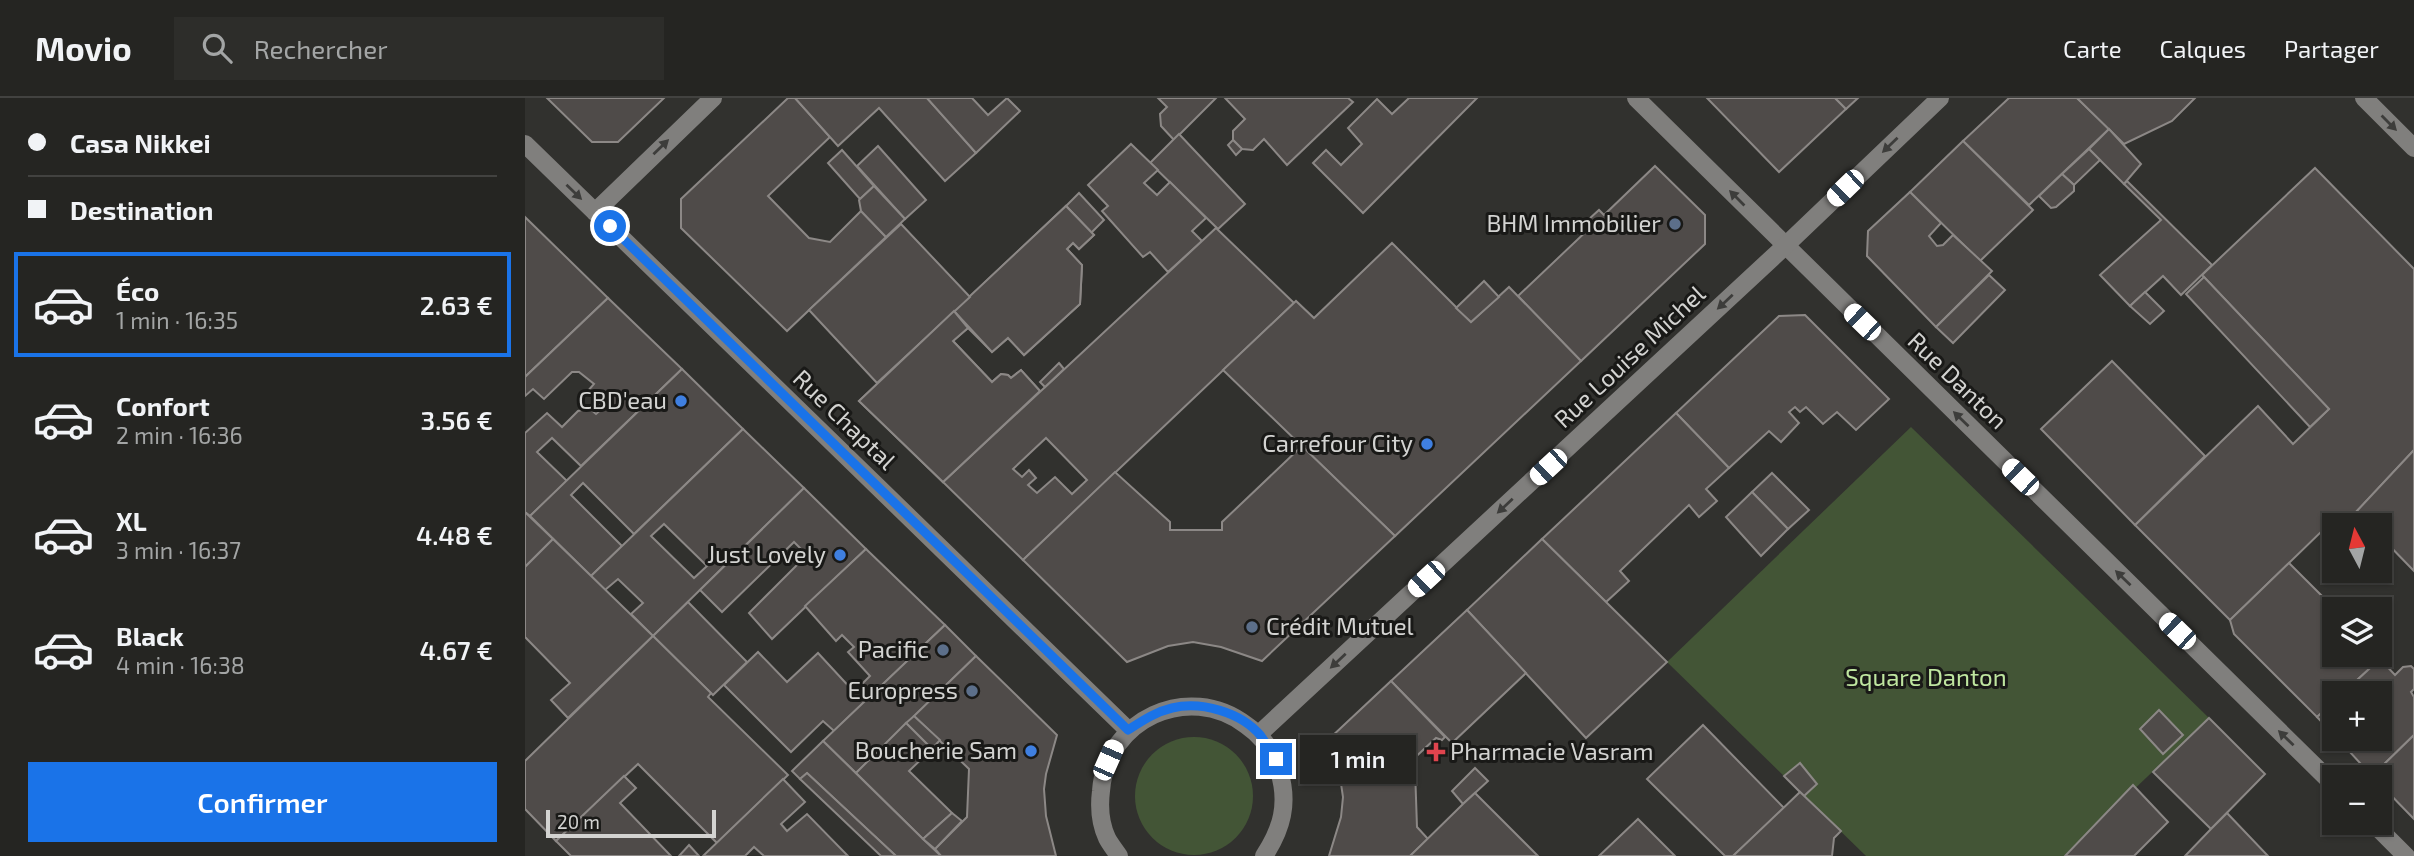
<!DOCTYPE html>
<html lang="fr">
<head>
<meta charset="utf-8">
<style>
  :root { --surface:#252522; --page:#2d2d2a; --text:#f1f3f6; --muted:#a3a5a5; --line:#424240; --accent:#1a73e8 }
  body { margin:0; font-family:"Exo 2",sans-serif; background:var(--page); color:var(--text); height:100vh; display:flex; flex-direction:column; font-size:26px; white-space:nowrap }
  * { box-sizing:border-box; margin:0 }
  p { font-size:23px; color:var(--muted) }
  .icon { flex:none; width:38px; height:38px; fill:none; stroke:currentColor; stroke-width:2; stroke-linecap:round; stroke-linejoin:round }
  .map { position:relative; flex:1; overflow:hidden }
  .details { display:flex; flex-direction:column; background:var(--surface); width:525px }
  .details>* { flex:none }
  .top-card { display:grid; align-content:center; height:154px; padding:0 28px; background:var(--surface) }
  .needle { width:46px; rotate:353deg }
  .controls { position:absolute; left:1797px; top:415px; display:grid; gap:14px }
  .controls a { display:grid; place-items:center; width:70px; height:70px; border-radius:0px; background:var(--surface); box-shadow:0 2px 5px #0004,0 0 0 2px var(--line); font-size:35px }
  .scale { position:absolute; left:21px; bottom:18px; width:170px; box-sizing:border-box; padding-left:7px; border:4px solid #d3d3d1; border-top:0; font-size:19px; line-height:24px; white-space:nowrap; color:#d3d3d1; -webkit-text-stroke:5px #191917; paint-order:stroke }
  .end { position:absolute; width:32px; height:32px; margin:-16px; border:9px solid #1a73e8; background:#fff; box-shadow:0 0 0 4px #fff }
  .from { border-radius:50% }
  .bubble { position:absolute; height:49px; border-radius:0px; background:var(--surface); box-shadow:0 2px 5px #0004,0 0 0 2px var(--line); font-size:23px; font-weight:600; line-height:49px; text-align:center }
  .car { position:absolute; width:21px; height:42px; margin:-21px -10px; border-radius:9px; box-shadow:0 0 5px 2px #0007; background:linear-gradient(#fff 24%,#345 0 40%,#fff 0 76%,#345 0 86%,#fff 0) }
  .top-card b { display:flex; align-items:center; gap:24px; height:66px; font-size:26px }
  .top-card b+b { border-top:2px solid var(--line) }
  .top-card i { width:18px; height:18px; background:var(--text) }
  ul { padding:0; list-style:none }
  li { display:flex; align-items:center; gap:21px; height:105px; margin:0 14px 10px; padding:0 14px; border:4px solid transparent; border-radius:0px }
  li div { flex:1 }
  li b { display:block; font-size:26px }
  li em { font-style:normal; font-weight:600 }
  li.selected { border-color:var(--accent) }
  li>.icon { width:63px; height:63px; stroke-width:1.5 }
  .action { display:flex; gap:14px; margin-top:auto; padding:14px 28px }
  .action a { flex:1; height:80px; border-radius:0px; background:var(--accent); color:#fff; font-size:28px; font-weight:600; line-height:80px; text-align:center }
  header { display:flex; align-items:center; gap:42px; box-sizing:border-box; height:98px; padding:0 35px; background:var(--surface); border-bottom:2px solid var(--line) }
  header strong { font-size:33px }
  nav { display:flex; gap:38px; margin-inline-start:auto; font-size:24px }
  .search { width:490px; height:63px; background:var(--page); display:flex; align-items:center; gap:18px; box-sizing:border-box; padding:0 24px; border-radius:0px; color:var(--muted); font-size:26px }
  main { display:flex; flex:1; min-height:0 }
  .map>svg:first-child { display:block }
  .green { fill:#435536 }
  .building { fill:#4f4b49; stroke:#8c8886; stroke-width:2; fill-rule:evenodd }
  .lines { fill:none; stroke-linecap:round; stroke-linejoin:round }
  .minor { stroke:#807f7d; stroke-width:18 }
  .oneway { fill:#3d3d3b }
  .route { stroke:#1a73e8; stroke-width:9 }
  .service-dot { fill:#5c6f8a; stroke:#191917; stroke-width:2.5 }
  .shop-dot { fill:#3f7fe0; stroke:#191917; stroke-width:2.5 }
  .health-dot { fill:#e0444e; stroke:#191917; stroke-width:2.5 }
  .labels { text-anchor:middle; stroke-width:6; stroke-linejoin:round; paint-order:stroke }
  .poi-label { font-size:24px; fill:#d3d3d1; stroke:#191917; text-anchor:end }
  .street-label { font-size:24px; fill:#d3d3d1; stroke:#191917 }
  .park-label { font-size:24px; fill:#bfe6a0; stroke:#191917 }
</style>
</head>
<body>
<header>
<strong>Movio</strong>
<div class="search"><svg class="icon" aria-label="search" viewBox="0 0 24 24"><circle cx="10" cy="10" r="6"/><path d="M15 15l6 6"/></svg>Rechercher</div>
<nav><a>Carte</a><a>Calques</a><a>Partager</a></nav>
</header>
<main>
<section class="details">
<div class="top-card">
<b><i class="from"></i>Casa Nikkei</b>
<b><i></i>Destination</b>
</div>
<ul>
<li class="selected"><svg class="icon" aria-label="car" viewBox="0 0 24 24"><path d="M5 17H2v-5l4-1 3-4h7l3 4 3 1v5h-3M9 17h6M6 11h13"/><circle cx="7" cy="17" r="2"/><circle cx="17" cy="17" r="2"/></svg><div><b>Éco</b><p>1 min · 16:35</p></div><em>2.63 €</em></li>
<li><svg class="icon" aria-label="car" viewBox="0 0 24 24"><path d="M5 17H2v-5l4-1 3-4h7l3 4 3 1v5h-3M9 17h6M6 11h13"/><circle cx="7" cy="17" r="2"/><circle cx="17" cy="17" r="2"/></svg><div><b>Confort</b><p>2 min · 16:36</p></div><em>3.56 €</em></li>
<li><svg class="icon" aria-label="car" viewBox="0 0 24 24"><path d="M5 17H2v-5l4-1 3-4h7l3 4 3 1v5h-3M9 17h6M6 11h13"/><circle cx="7" cy="17" r="2"/><circle cx="17" cy="17" r="2"/></svg><div><b>XL</b><p>3 min · 16:37</p></div><em>4.48 €</em></li>
<li><svg class="icon" aria-label="car" viewBox="0 0 24 24"><path d="M5 17H2v-5l4-1 3-4h7l3 4 3 1v5h-3M9 17h6M6 11h13"/><circle cx="7" cy="17" r="2"/><circle cx="17" cy="17" r="2"/></svg><div><b>Black</b><p>4 min · 16:38</p></div><em>4.67 €</em></li>
</ul>
<div class="action"><a>Confirmer</a></div>
</section>
<div class="map">
<svg width="1889" height="758" viewBox="0 0 1889 758">
  <rect width="100%" height="100%" fill="#31312e"/>
  <!-- green -->
  <g class="green">
    <polygon points="1386,329 1684,620 1539,758 1341,758 1142,564"/>
    <circle cx="669" cy="698" r="59"/>
  </g>
  <!-- building -->
  <g class="building">
    <polygon points="22,0 139,0 93,44 67,44"/>
    <polygon points="263,0 270,0 305,39 243,98 284,140 305,144 336,113 361,139 262,233 156,130 156,101"/>
    <polygon points="270,0 402,0 451,55 420,83 354,10 313,48"/>
    <polygon points="402,0 447,0 463,17 482,0 495,13 451,55"/>
    <polygon points="633,0 691,0 649,42 636,28 635,16 642,9"/>
    <polygon points="700,0 823,0 828,4 762,67 739,41 728,52 717,51 708,42 708,33 720,21"/>
    <polygon points="884,0 952,0 838,115 788,65 801,52 816,67 837,46 823,30 852,1 867,16"/>
    <polygon points="1182,0 1310,0 1321,11 1254,74"/>
    <polygon points="1310,0 1333,0 1321,11"/>
    <polygon points="1484,0 1552,0 1584,31 1504,107 1438,43"/>
    <polygon points="1552,0 1670,0 1647,23 1599,46"/>
    <polygon points="1584,31 1616,66 1599,86 1564,51"/>
    <polygon points="654,36 720,106 693,131 625,65"/>
    <polygon points="708,42 717,51 711,57 703,47"/>
    <polygon points="1438,43 1508,112 1455,163 1385,94"/>
    <polygon points="606,46 633,72 619,85 632,97 645,84 681,120 667,133 677,143 643,174 625,154 618,159 577,113 583,108 563,87"/>
    <polygon points="353,48 401,102 380,121 332,68"/>
    <polygon points="1564,51 1575,62 1549,87 1537,76"/>
    <polygon points="317,52 349,88 335,101 303,65"/>
    <polygon points="1130,68 1180,117 1180,146 1056,263 993,198 1069,126 1064,121 1074,112 1079,117"/>
    <polygon points="1790,70 1889,171 1889,352 1831,414 1800,430 1705,522 1610,427 1733,308 1768,346 1804,311 1677,177"/>
    <polygon points="1537,76 1549,87 1549,93 1531,109 1526,110 1514,98"/>
    <polygon points="1602,83 1687,167 1656,197 1638,178 1605,208 1575,177 1636,122 1599,86"/>
    <polygon points="349,88 380,121 361,139 336,113 334,102"/>
    <polygon points="1385,94 1416,125 1404,138 1412,148 1418,147 1428,137 1467,173 1411,229 1342,158 1343,133"/>
    <polygon points="554,95 579,122 566,135 541,108"/>
    <polygon points="541,108 569,137 554,151 548,145 542,151 557,167 555,206 499,257 483,240 467,254 443,230 428,243 467,284 476,276 483,277 486,280 496,272 515,293 418,384 334,303"/>
    <polygon points="541,108 569,137 554,151 548,145 542,151 557,167 555,206 499,257 483,240 467,254 429,213"/>
    <polygon points="0,119 83,200 0,279"/>
    <polygon points="376,126 445,199 352,285 284,212"/>
    <path d="M691,130l78,75 -271,257 -80,-78zM521,340l41,42 -15,14 -17,-17 -18,16 -9,-8 8,-7 -7,-8 -7,7 -9,-8z"/>
    <polygon points="867,145 946,224 984,189 1056,263 870,438 698,272 771,203 789,220"/>
    <polygon points="1464,177 1480,192 1428,245 1411,229"/>
    <polygon points="1679,179 1804,311 1785,329 1661,196"/>
    <polygon points="959,183 974,199 946,224 931,210"/>
    <polygon points="1620,194 1639,213 1625,226 1605,208"/>
    <polygon points="83,200 157,271 56,368 27,340 12,354 42,383 5,418 0,414 0,335 22,315 37,329 53,313 64,310 71,316 78,310 62,294 69,286 54,274 47,274 19,301 8,291 0,298 0,279"/>
    <polygon points="429,213 443,230 428,243 467,284 476,276 483,277 486,280 496,272 515,293 418,384 334,303"/>
    <polygon points="1280,217 1364,301 1331,332 1312,314 1298,326 1281,309 1275,314 1270,309 1264,314 1274,325 1256,344 1244,333 1204,370 1151,315 1254,218"/>
    <polygon points="1587,263 1680,358 1610,427 1516,331"/>
    <polygon points="534,265 539,271 520,289 515,284"/>
    <polygon points="157,271 218,331 109,436 58,385 46,397 97,448 66,478 5,418"/>
    <polygon points="1151,315 1204,370 1181,391 1192,403 1174,419 1164,407 1095,473 1104,483 1081,504 1017,441"/>
    <path d="M218,331l61,59 -151,148 -22,-22 12,-11 -25,-24 -13,11 -14,-14zM139,426l43,42 -13,12 -43,-42z"/>
    <polygon points="777,348 870,438 737,563 696,549 668,544 643,548 602,564 498,462 590,374 645,424 645,432 697,432 697,424"/>
    <polygon points="1889,352 1889,473 1855,438 1855,427 1844,427 1831,414"/>
    <polygon points="1247,375 1284,412 1263,431 1227,394"/>
    <polygon points="279,390 341,451 247,541 224,515 282,457 269,444 197,514 175,492"/>
    <polygon points="1227,394 1263,431 1236,458 1201,419"/>
    <polygon points="0,414 28,441 0,469"/>
    <polygon points="28,441 128,538 43,620 26,602 45,585 0,539 0,469"/>
    <polygon points="1017,441 1142,564 1061,640 942,512"/>
    <polygon points="341,451 420,527 309,633 298,623 266,654 199,587 233,554 262,584 293,555 329,594 345,578 323,554 329,549 317,537 311,543 280,508"/>
    <polygon points="1764,465 1810,511 1810,556 1854,556 1857,559 1818,595 1810,595 1810,603 1792,619 1709,536 1705,522"/>
    <polygon points="163,504 222,564 188,597 128,538"/>
    <polygon points="942,512 1001,575 927,645 866,583"/>
    <polygon points="420,527 451,558 331,675 298,643"/>
    <polygon points="128,538 186,595 183,599 263,677 192,745 113,666 31,743 0,711 0,663"/>
    <polygon points="451,558 532,637 521,676 519,691 521,718 531,758 416,758 410,751 442,719 444,671 389,618"/>
    <polygon points="1855,561 1870,577 1878,569 1886,568 1889,571 1889,591 1886,594 1889,599 1889,637 1847,678 1812,640 1855,640 1855,595 1818,595"/>
    <polygon points="866,583 920,639 917,642 911,640 884,665 890,671 892,729 903,741 885,758 804,758 816,719 818,699 812,659 804,641"/>
    <polygon points="1810,603 1810,638 1792,619"/>
    <polygon points="1634,612 1658,637 1638,656 1615,631"/>
    <polygon points="389,618 415,642 407,651 381,625"/>
    <polygon points="1684,620 1740,676 1686,731 1628,674"/>
    <polygon points="381,625 407,651 384,673 427,715 398,741 331,675"/>
    <polygon points="1178,627 1259,710 1208,758 1200,758 1122,681"/>
    <polygon points="1889,637 1889,721 1855,686 1855,679 1847,678"/>
    <polygon points="298,643 398,741 416,758 371,758 282,675 275,681 267,673"/>
    <polygon points="1275,665 1292,686 1279,698 1259,678"/>
    <polygon points="950,670 963,683 938,706 927,693"/>
    <polygon points="282,675 371,758 356,758 275,681"/>
    <polygon points="99,678 111,690 95,705 146,758 46,758 31,743"/>
    <polygon points="258,681 280,704 256,726 262,733 282,716 323,758 239,758 229,749 220,758 178,758"/>
    <polygon points="1608,687 1643,724 1609,758 1540,758"/>
    <polygon points="1275,694 1316,733 1309,740 1307,758 1208,758"/>
    <polygon points="950,695 1013,758 885,758 938,706"/>
    <polygon points="427,715 437,723 410,751 398,741"/>
    <polygon points="1702,715 1743,758 1660,758 1686,731"/>
    <polygon points="1113,721 1150,758 1074,758"/>
    <polygon points="164,747 174,758 154,758"/>
  </g>
  <g class="lines">
    <!-- minor -->
    <g class="minor">
      <polyline points="1111,0 1810,688"/>
      <polyline points="1839,0 1889,50"/>
      <polyline points="0,46 603,632"/>
      <polyline points="70,114 188,0"/>
      <polyline points="734,636 1260,148 1415,0"/>
      <polyline points="1847,724 1881,758"/>
      <path d="M594,758c-4,-6 -9,-12 -12,-18 -7,-15 -8,-31 -6,-47 5,-71 87,-110 145,-66 16,11 28,27 33,46 10,32 3,58 -15,85"/>
    </g>
  </g>
  <!-- one-way arrows -->
  <defs><path id="oneway-solid" d="M-6-.8H1V-3.2L6.5 0L1 3.2V.8H-6Z" transform="scale(1.75)"/></defs>
  <g class="oneway">
    <use href="#oneway-solid" transform="translate(1864 25) rotate(45)"/>
    <use href="#oneway-solid" transform="translate(1365 47) rotate(136)"/>
    <use href="#oneway-solid" transform="translate(136 49) rotate(-44)"/>
    <use href="#oneway-solid" transform="translate(49 94) rotate(44)"/>
    <use href="#oneway-solid" transform="translate(1212 100) rotate(-135)"/>
    <use href="#oneway-solid" transform="translate(1200 204) rotate(137)"/>
    <use href="#oneway-solid" transform="translate(1436 321) rotate(-136)"/>
    <use href="#oneway-solid" transform="translate(980 408) rotate(137)"/>
    <use href="#oneway-solid" transform="translate(1598 480) rotate(-136)"/>
    <use href="#oneway-solid" transform="translate(813 563) rotate(137)"/>
    <use href="#oneway-solid" transform="translate(1761 640) rotate(-136)"/>
  </g>
  <g class="lines">
    <!-- route -->
    <path class="route" d="M85,128l518,504c14,-9 27,-18 44,-22 29,-7 69,4 89,28 5,7 10,15 15,23"/>
  </g>
  <!-- markers -->
  <g class="service-dot">
    <circle cx="1150" cy="126" r="7"/>
    <circle cx="727" cy="529" r="7"/>
    <circle cx="418" cy="552" r="7"/>
    <circle cx="447" cy="593" r="7"/>
  </g>
  <g class="shop-dot">
    <circle cx="156" cy="303" r="7"/>
    <circle cx="902" cy="346" r="7"/>
    <circle cx="315" cy="457" r="7"/>
    <circle cx="506" cy="653" r="7"/>
  </g>
  <path class="health-dot" d="M907.5 643.5h7v7h7v7h-7v7h-7v-7h-7v-7h7z"/>
  <g class="labels">
    <!-- poi labels -->
    <g class="poi-label">
      <text x="1136" y="134">BHM Immobilier</text>
      <text x="142" y="311">CBD'eau</text>
      <text x="888" y="354">Carrefour City</text>
      <text x="301" y="465">Just Lovely</text>
      <text x="741" y="537" text-anchor="start">Crédit Mutuel</text>
      <text x="404" y="560">Pacific</text>
      <text x="433" y="601">Europress</text>
      <text x="492" y="661">Boucherie Sam</text>
      <text x="925" y="662" text-anchor="start">Pharmacie Vasram</text>
    </g>
    <!-- street labels -->
    <g class="street-label">
      <text transform="translate(1105 259) rotate(-43)" y="8">Rue Louise Michel</text>
      <text transform="translate(1432 283) rotate(44)" y="8">Rue Danton</text>
      <text transform="translate(319 322) rotate(44)" y="8">Rue Chaptal</text>
    </g>
    <!-- park labels -->
    <g class="park-label">
      <text x="1401" y="588">Square Danton</text>
    </g>
  </g>
</svg>
<div class="controls">
<a><svg class="needle" viewBox="-14 -14 28 28"><path d="M0-13l5 13h-10z" fill="#e53935"/><path d="M0 13l5-13h-10z" fill="#a3a5a5"/></svg></a>
<a><svg class="icon" aria-label="layers" viewBox="0 0 24 24"><path d="M12 4l9 5-9 5-9-5zM3 14l9 5 9-5"/></svg></a>
<a>+</a>
<a>−</a>
</div>
<div class="scale">20 m</div>
<i class="end from" style="left:85px;top:128px"></i>
<i class="end" style="left:751px;top:661px"></i>
<div class="bubble" style="left:775px;top:637px;width:116px">1 min</div>
<i class="car" style="left:1320px;top:90px;rotate:226deg"></i>
<i class="car" style="left:1337px;top:224px;rotate:314deg"></i>
<i class="car" style="left:1023px;top:369px;rotate:227deg"></i>
<i class="car" style="left:1495px;top:379px;rotate:314deg"></i>
<i class="car" style="left:901px;top:481px;rotate:227deg"></i>
<i class="car" style="left:1652px;top:533px;rotate:314deg"></i>
<i class="car" style="left:583px;top:662px;rotate:24deg"></i>
</div>
</main>
</body>
</html>
